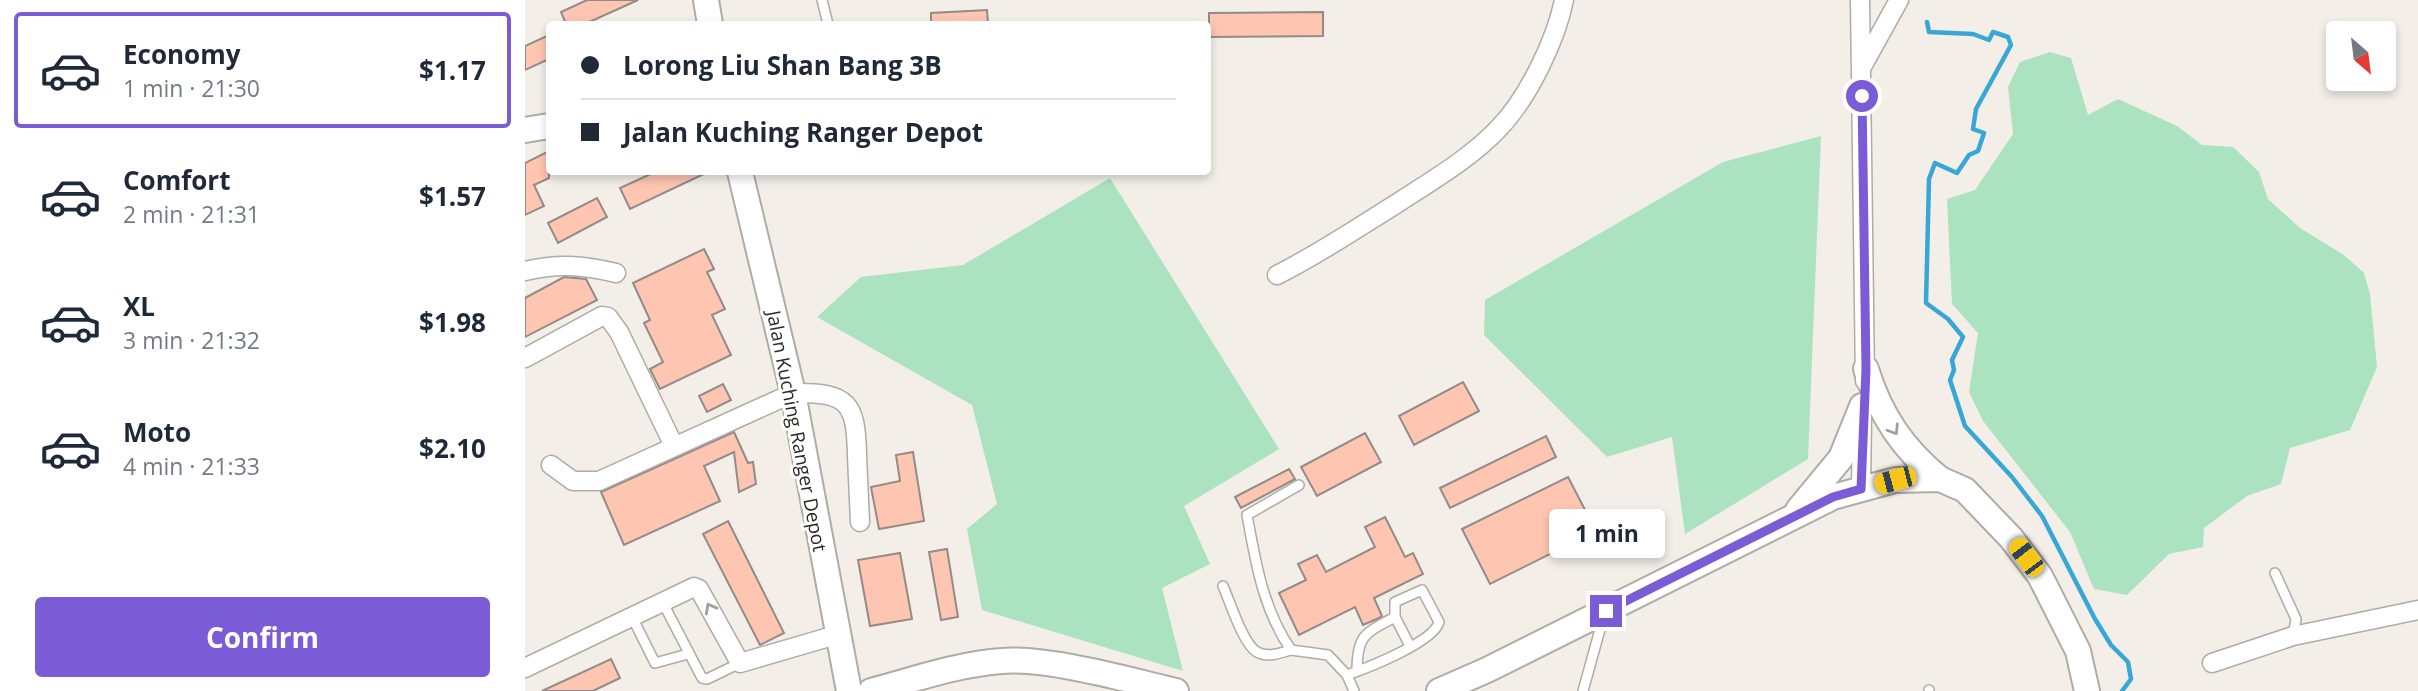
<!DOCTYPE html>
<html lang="en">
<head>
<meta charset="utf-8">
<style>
  :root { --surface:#fff; --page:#f6f6f7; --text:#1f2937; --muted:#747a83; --line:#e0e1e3; --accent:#7a5cd7 }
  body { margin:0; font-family:"Open Sans",sans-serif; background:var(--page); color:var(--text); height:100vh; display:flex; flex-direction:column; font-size:26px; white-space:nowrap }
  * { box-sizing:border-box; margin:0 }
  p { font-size:23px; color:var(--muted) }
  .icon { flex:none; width:38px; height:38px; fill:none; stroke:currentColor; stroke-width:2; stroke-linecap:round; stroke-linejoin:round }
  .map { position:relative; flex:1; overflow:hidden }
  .panel { display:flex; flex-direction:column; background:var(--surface); width:525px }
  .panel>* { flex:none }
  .top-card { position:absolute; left:21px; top:21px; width:665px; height:154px; border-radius:7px; box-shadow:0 4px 10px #0003; display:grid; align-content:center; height:154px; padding:0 35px; background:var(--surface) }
  .needle { width:46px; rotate:152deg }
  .controls { position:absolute; left:1801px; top:21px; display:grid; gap:14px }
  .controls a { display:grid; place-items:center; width:70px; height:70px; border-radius:7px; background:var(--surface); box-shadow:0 4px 10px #0003; font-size:35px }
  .end { position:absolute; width:32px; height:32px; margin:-16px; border:9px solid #7a5cd7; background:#fff; box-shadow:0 0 0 4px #fff }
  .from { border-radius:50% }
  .bubble { position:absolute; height:49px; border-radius:7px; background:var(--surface); box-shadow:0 4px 10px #0003; font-size:23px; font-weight:700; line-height:49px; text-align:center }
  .car { position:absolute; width:21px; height:42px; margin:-21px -10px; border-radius:9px; box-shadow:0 0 5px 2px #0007; background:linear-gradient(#f5c518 24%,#345 0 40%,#f5c518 0 76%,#345 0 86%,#f5c518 0) }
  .top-card b { display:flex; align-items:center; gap:24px; height:66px; font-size:26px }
  .top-card b+b { border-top:2px solid var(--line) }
  .top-card i { width:18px; height:18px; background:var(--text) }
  ul { padding:12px 0 0; list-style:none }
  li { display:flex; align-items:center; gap:21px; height:116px; margin:0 14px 10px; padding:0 21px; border:4px solid transparent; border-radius:7px }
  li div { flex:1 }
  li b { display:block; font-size:26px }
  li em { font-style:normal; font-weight:700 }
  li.active { border-color:var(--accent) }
  li>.icon { width:63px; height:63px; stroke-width:1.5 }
  .primary-button { display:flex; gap:14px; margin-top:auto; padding:14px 35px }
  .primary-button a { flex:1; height:80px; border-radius:7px; background:var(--accent); color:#fff; font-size:28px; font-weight:700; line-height:80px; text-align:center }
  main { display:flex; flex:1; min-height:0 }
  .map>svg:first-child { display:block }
  .green { fill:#abe2c0 }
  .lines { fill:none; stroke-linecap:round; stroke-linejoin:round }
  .stream { stroke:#37a7d6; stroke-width:4.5 }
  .building { fill:#fec5b1; stroke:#938b88; stroke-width:2 }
  .lane-casing { stroke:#afaba5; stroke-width:12 }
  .street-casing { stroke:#afaba5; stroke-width:21 }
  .secondary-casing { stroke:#afaba5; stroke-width:28 }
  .lane { stroke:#fff; stroke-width:9 }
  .street { stroke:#fff; stroke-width:18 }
  .secondary { stroke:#fff; stroke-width:24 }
  .oneway { stroke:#9f9f9d }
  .route { stroke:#7a5cd7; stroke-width:9 }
  .labels { text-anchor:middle; stroke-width:6; stroke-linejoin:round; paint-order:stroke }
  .street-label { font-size:19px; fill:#2a2926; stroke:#fff }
</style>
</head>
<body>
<main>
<section class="panel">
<ul>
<li class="active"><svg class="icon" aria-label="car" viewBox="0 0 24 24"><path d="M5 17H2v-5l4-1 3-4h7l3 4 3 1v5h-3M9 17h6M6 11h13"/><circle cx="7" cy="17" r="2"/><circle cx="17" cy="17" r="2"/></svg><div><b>Economy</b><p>1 min · 21:30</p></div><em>$1.17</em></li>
<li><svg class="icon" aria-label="car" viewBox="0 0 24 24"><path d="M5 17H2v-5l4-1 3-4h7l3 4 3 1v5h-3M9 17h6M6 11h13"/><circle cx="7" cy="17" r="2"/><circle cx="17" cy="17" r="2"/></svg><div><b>Comfort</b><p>2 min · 21:31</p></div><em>$1.57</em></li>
<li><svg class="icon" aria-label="car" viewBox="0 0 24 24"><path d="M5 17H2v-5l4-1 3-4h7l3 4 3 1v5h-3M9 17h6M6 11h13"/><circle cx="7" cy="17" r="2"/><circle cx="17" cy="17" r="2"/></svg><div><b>XL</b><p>3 min · 21:32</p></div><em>$1.98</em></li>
<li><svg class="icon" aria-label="car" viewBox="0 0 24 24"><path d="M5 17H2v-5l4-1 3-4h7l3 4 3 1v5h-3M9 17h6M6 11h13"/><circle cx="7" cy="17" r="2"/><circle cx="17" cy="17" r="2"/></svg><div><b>Moto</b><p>4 min · 21:33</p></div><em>$2.10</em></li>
</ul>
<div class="primary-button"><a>Confirm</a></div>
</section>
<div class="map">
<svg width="1893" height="691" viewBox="0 0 1893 691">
  <rect width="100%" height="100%" fill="#f3eee8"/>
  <!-- green -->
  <g class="green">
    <polygon points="1525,52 1546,58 1563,115 1593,99 1652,126 1677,145 1708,147 1734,172 1743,199 1775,228 1819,255 1839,273 1845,294 1852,367 1825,430 1765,448 1756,484 1722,496 1679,528 1678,547 1644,554 1602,595 1569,589 1545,532 1458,421 1444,392 1453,333 1427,304 1422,199 1450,190 1488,134 1483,87 1495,62"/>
    <polygon points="1296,136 1283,459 1160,534 1147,437 1082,457 959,335 960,300 1198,162"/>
    <polygon points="585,178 754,449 659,506 685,564 637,588 658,671 457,610 442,529 472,504 447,405 292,317 336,277 438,265"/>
  </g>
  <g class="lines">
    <!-- stream -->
    <polyline class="stream" points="1402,22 1404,32 1448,34 1464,40 1468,32 1483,37 1486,45 1451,109 1448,129 1459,133 1453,151 1444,155 1432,173 1410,163 1404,179 1401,303 1423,319 1438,337 1427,360 1429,370 1425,380 1440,426 1487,477 1517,516 1570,619 1586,645 1603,662 1606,679 1597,691"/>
  </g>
  <!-- building -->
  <g class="building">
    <polygon points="62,0 113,0 60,24 41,24 36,12"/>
    <polygon points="462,10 463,24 406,24 406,13"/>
    <polygon points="798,12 798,36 684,37 684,13"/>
    <polygon points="24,35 24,59 0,70 0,46"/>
    <polygon points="24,151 24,178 9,185 19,206 0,215 0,163"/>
    <polygon points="130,172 183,172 105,209 95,188"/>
    <polygon points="72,198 82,217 33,243 23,223"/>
    <polygon points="179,249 189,269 182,272 200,309 187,315 206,355 135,389 125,369 138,362 119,323 125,320 108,283"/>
    <polygon points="39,277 61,279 72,300 0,337 0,298"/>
    <polygon points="938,382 954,411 889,445 874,416"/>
    <polygon points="198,384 206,400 182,412 174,396"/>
    <polygon points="209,432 223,463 228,462 231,484 214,492 209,452 179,466 195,501 99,545 76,492"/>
    <polygon points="840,433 856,462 792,496 776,467"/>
    <polygon points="1021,436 1031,457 925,508 915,488"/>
    <polygon points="388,452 399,521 354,529 346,487 375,481 371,455"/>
    <polygon points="764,469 770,479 716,508 710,497"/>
    <polygon points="1043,477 1071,531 965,584 937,529"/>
    <polygon points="860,517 880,557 888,553 898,574 849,598 857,616 854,618 838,625 830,607 774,635 754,593 781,580 773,564 792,555 801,572 850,547 840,527"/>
    <polygon points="203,521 259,633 235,645 178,534"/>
    <polygon points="422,549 433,617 416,620 404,552"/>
    <polygon points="375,553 387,619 345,626 333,560"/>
    <polygon points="86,659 95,678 68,691 17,691"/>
  </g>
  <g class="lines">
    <!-- lane casing -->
    <g class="lane-casing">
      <g id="lane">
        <polyline points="297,0 303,24"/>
        <path d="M774,485l-52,30c9,49 16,94 44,135l37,5 19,20 7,16"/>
        <polyline points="1750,573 1771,619 1768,636"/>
        <path d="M698,586c7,16 20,58 34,66 11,6 23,1 34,-2"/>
        <polyline points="138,603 177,678 182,679 215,663"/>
        <polyline points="107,617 130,663 163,654"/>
        <polyline points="870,617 885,646"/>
        <path d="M822,675c20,-7 87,-33 92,-53l-17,-32 -27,12v15c-30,16 -38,18 -38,54"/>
        <polyline points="1058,691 1079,615"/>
        <polyline points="1404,691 1404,690"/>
      </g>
    </g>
    <!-- street casing -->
    <g class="street-casing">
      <g id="street">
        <polyline points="1335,0 1340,381"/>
        <polyline points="1338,65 1374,0"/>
        <path d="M0,271c33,-8 58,-6 91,2"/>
        <path d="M752,275c42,-21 79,-46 119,-71 35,-23 75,-46 103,-76 29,-30 57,-88 65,-128"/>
        <polyline points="0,358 77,316 83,317 94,332 149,446"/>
        <path d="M26,465l22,16h26l194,-88c56,-1 63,10 64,63 1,22 2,44 3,66"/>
        <polyline points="1336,489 1337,416"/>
        <polyline points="1687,663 1768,636 1893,610"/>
        <polyline points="0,668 169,587 174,589 215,663 311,635"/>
      </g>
    </g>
    <!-- secondary casing -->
    <g class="secondary-casing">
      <g id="secondary">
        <polyline points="181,0 185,24"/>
        <polyline points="0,130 24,126"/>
        <polyline points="215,172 268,393 324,691"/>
        <path d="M1341,369c14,46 37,80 74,110"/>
        <polyline points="1273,510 1316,458 1337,406"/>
        <path d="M346,691c42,-11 87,-27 131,-30 45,-4 127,19 174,30"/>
        <polyline points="914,691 962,670 1308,497 1370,480 1415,479 1440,490 1486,538 1515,576 1553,651 1562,691"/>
      </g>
    </g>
    <!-- lane -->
    <use href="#lane" class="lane"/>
    <!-- street -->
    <use href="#street" class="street"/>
    <!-- secondary -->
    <use href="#secondary" class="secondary"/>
  </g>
  <!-- one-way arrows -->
  <defs><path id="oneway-chevron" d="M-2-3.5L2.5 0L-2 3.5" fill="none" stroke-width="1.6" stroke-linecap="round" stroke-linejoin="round" transform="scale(1.75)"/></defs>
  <g class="oneway">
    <use href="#oneway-chevron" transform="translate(1369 430) rotate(58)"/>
    <use href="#oneway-chevron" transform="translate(185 608) rotate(-119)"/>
  </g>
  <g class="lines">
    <!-- route -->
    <polyline class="route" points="1081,611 1308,497 1336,489 1341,369 1337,96"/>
  </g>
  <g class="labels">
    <!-- street labels -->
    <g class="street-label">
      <text transform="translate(272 431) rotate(79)" y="7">Jalan Kuching Ranger Depot</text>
    </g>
  </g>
</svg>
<div class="controls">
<a><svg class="needle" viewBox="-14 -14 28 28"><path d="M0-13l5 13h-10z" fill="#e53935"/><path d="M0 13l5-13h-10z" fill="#747a83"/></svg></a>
</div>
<i class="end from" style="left:1337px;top:96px"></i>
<i class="end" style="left:1081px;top:611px"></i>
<div class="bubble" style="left:1024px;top:509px;width:116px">1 min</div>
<i class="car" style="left:1370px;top:480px;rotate:255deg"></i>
<i class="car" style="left:1501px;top:557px;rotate:323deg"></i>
<div class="top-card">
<b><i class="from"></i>Lorong Liu Shan Bang 3B</b>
<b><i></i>Jalan Kuching Ranger Depot</b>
</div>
</div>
</main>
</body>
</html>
